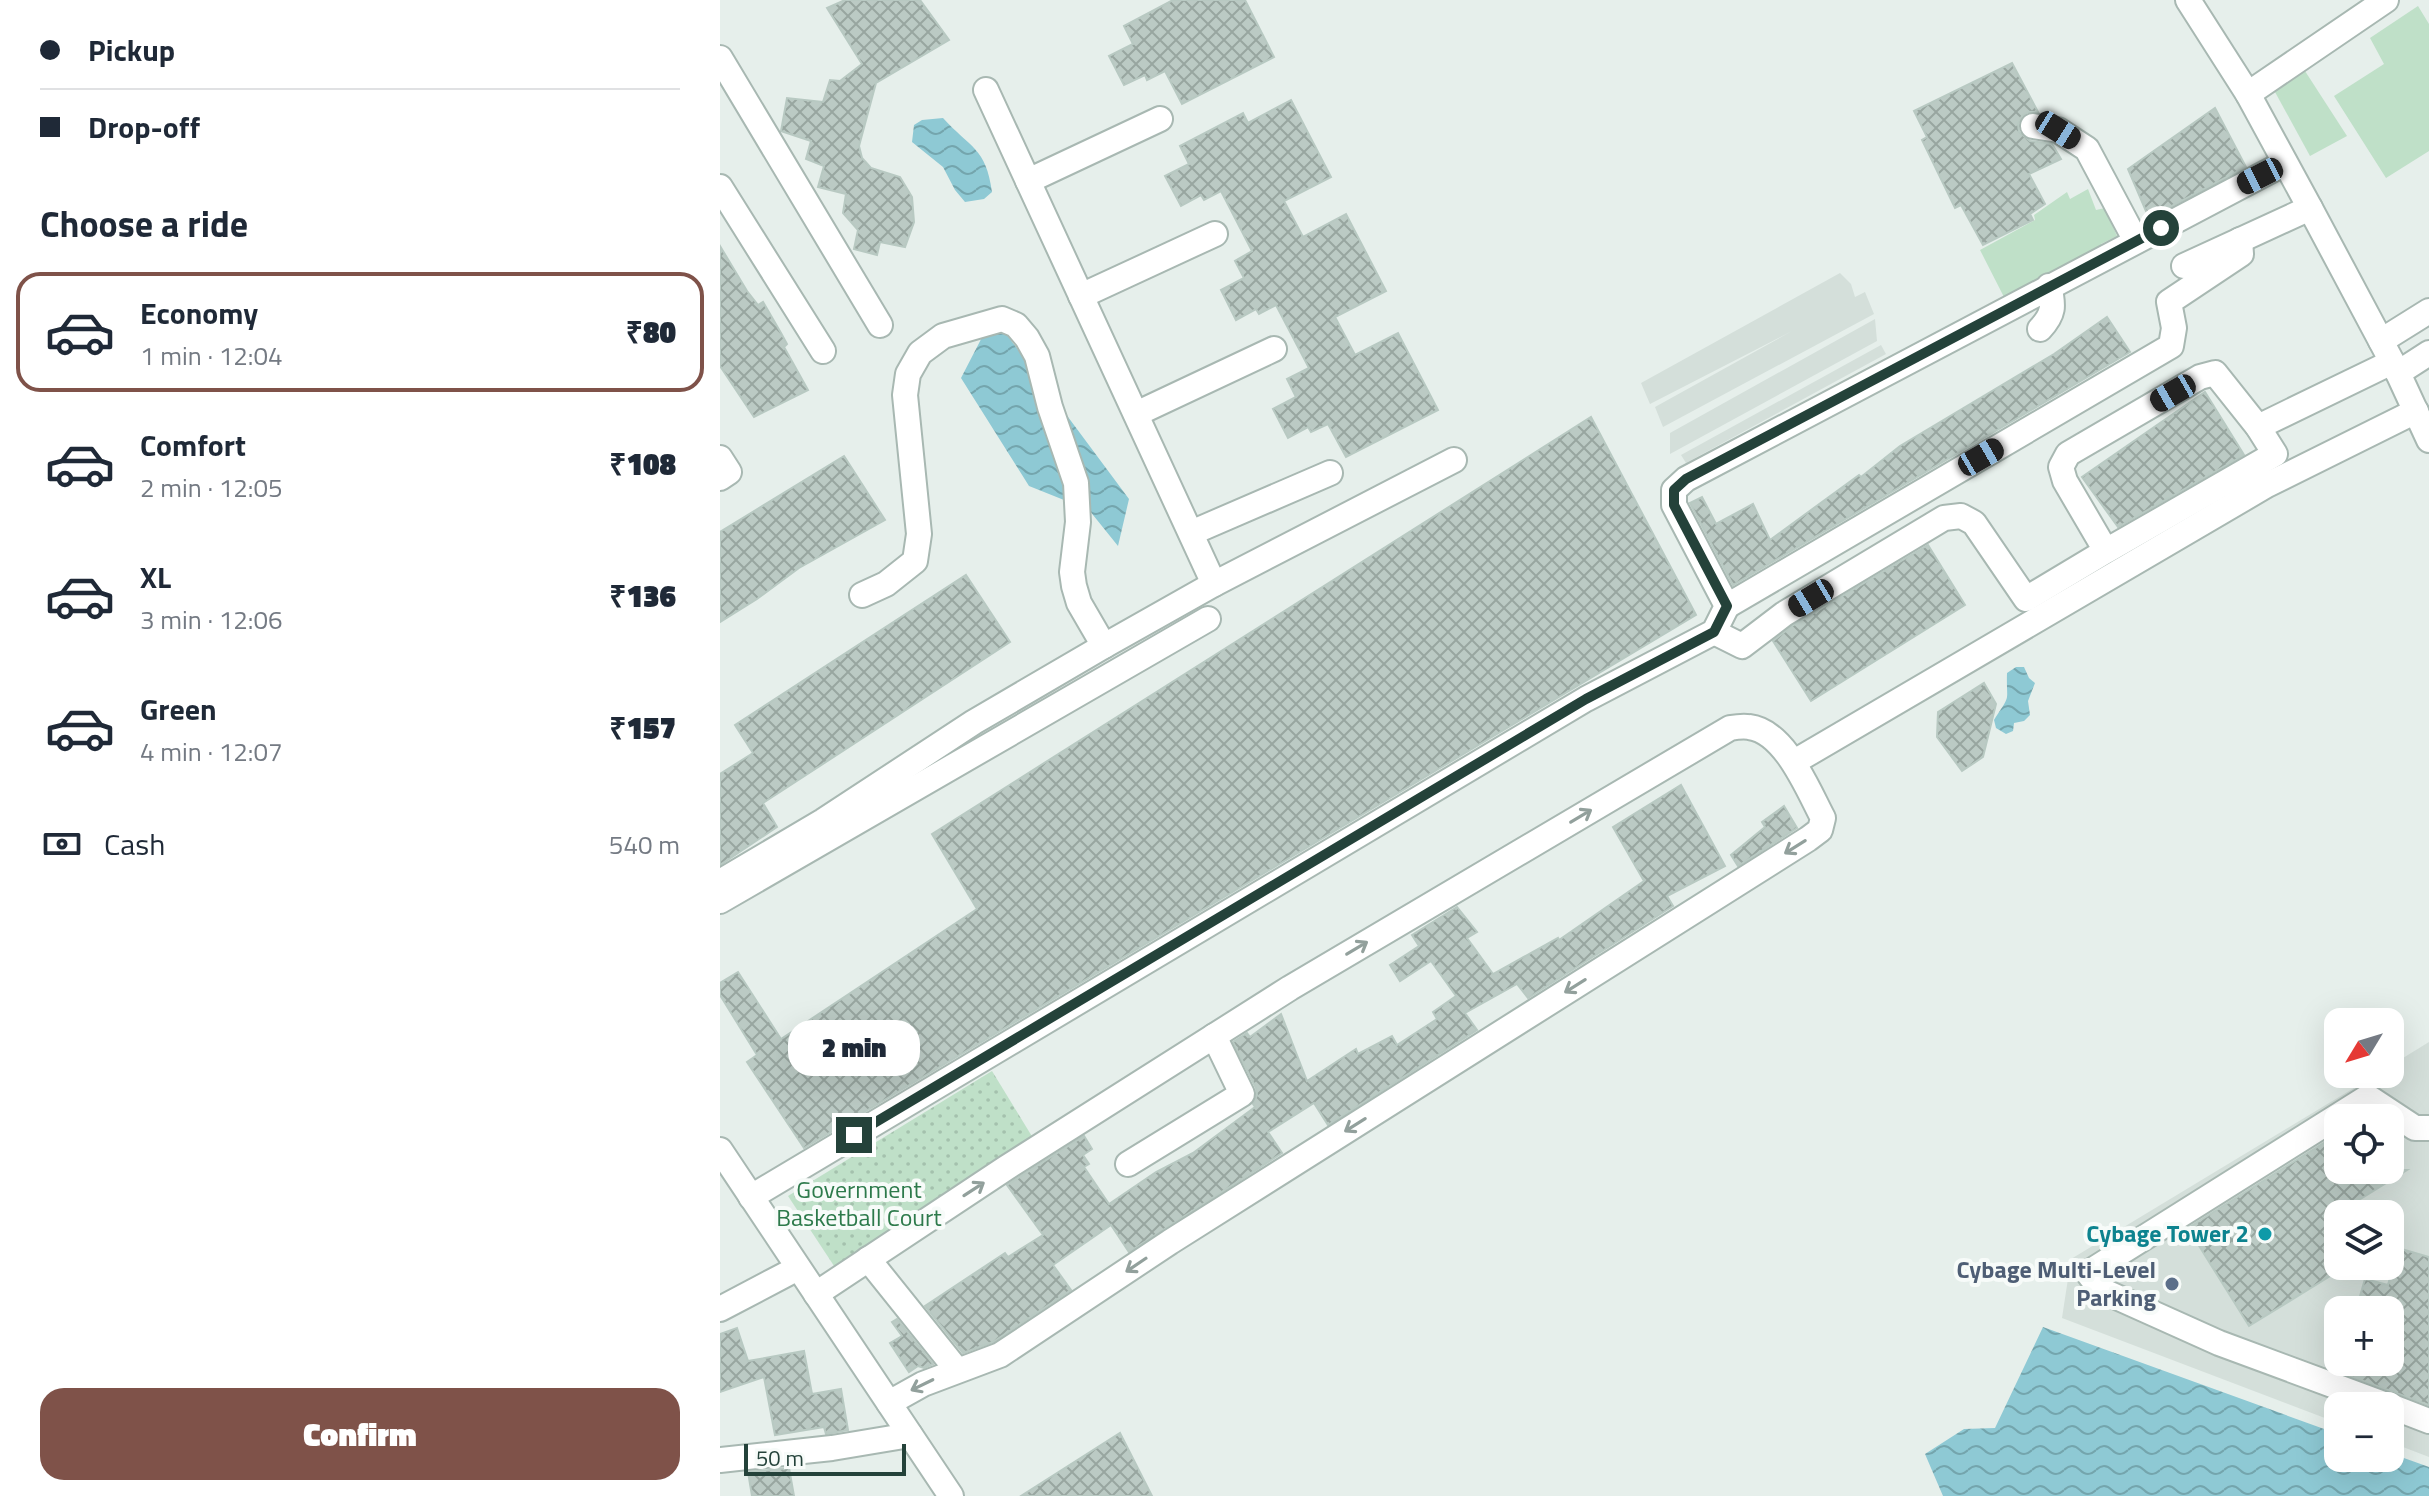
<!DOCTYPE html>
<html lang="en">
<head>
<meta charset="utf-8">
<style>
  :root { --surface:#fff; --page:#f2f2f3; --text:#1f2937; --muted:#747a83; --line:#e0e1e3; --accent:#7f5249 }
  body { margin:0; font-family:"Titillium Web",sans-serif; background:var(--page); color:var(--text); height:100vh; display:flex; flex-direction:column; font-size:30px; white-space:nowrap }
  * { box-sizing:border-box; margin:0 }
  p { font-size:26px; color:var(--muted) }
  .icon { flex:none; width:44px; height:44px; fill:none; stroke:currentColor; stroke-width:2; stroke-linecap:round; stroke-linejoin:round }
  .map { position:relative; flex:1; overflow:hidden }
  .sheet { display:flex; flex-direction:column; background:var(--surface); width:720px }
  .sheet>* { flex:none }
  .banner { display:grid; align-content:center; height:176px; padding:0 40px; background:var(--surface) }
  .needle { width:52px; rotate:232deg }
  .buttons { position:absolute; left:1604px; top:1008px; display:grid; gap:16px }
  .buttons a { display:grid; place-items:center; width:80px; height:80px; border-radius:16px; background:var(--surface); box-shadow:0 8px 32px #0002; font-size:40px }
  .scale { position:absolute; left:24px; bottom:20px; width:162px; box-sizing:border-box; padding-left:8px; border:4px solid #24423a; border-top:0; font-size:22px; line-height:28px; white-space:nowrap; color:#24423a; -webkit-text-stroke:6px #f7fbf9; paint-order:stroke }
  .end { position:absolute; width:36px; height:36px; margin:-18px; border:10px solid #24423a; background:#fff; box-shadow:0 0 0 4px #fff }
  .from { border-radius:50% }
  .bubble { position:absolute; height:56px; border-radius:24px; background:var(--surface); box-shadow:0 8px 32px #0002; font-size:26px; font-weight:800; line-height:56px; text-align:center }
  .car { position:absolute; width:24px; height:48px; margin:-24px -12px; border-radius:10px; box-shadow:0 0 6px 2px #0007; background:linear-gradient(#222 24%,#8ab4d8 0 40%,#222 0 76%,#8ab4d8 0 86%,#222 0) }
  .banner b { display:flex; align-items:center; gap:28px; height:76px; font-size:30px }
  .banner b+b { border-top:2px solid var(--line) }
  .banner i { width:20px; height:20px; background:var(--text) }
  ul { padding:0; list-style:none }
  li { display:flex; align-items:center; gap:24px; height:120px; margin:0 16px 12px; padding:0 24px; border:4px solid transparent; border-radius:24px }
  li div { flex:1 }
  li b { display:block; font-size:30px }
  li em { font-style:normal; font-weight:800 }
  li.current { border-color:var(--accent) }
  li>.icon { width:72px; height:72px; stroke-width:1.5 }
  h2 { padding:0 40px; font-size:36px; line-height:96px }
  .pay { display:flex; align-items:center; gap:20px; height:88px; padding:0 40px; font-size:30px }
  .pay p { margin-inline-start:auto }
  .button { display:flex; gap:16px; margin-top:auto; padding:16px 40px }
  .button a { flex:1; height:92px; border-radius:24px; background:var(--accent); color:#fff; font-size:32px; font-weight:800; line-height:92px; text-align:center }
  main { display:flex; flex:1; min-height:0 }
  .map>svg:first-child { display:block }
  .built { fill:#d4dfda; fill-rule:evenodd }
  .park { fill:url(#park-dots) }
  .pitch { fill:#bfe0c8 }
  .water { fill:url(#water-waves) }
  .building { fill:url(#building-cross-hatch); stroke:#b8c9c2; stroke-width:2 }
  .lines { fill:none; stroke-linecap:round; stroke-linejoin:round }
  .minor-casing { stroke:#a8b8b2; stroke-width:28 }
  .minor { stroke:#fff; stroke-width:24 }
  .oneway { stroke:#92a09c }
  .route { stroke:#24423a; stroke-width:10 }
  .culture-dot { fill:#0f9aa8; stroke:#f7fbf9; stroke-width:3 }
  .service-dot { fill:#5c6f8a; stroke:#f7fbf9; stroke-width:3 }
  .labels { text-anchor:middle; stroke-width:8; stroke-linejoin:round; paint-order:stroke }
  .park-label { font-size:24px; fill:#2d7a4b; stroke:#f7fbf9 }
  .culture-label { font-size:24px; font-weight:bold; fill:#0d838f; stroke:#f7fbf9; text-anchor:end }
  .service-label { font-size:24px; font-weight:bold; fill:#4e5e75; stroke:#f7fbf9; text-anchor:end }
</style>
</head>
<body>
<main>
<section class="sheet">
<div class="banner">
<b><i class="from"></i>Pickup</b>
<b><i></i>Drop-off</b>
</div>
<h2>Choose a ride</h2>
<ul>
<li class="current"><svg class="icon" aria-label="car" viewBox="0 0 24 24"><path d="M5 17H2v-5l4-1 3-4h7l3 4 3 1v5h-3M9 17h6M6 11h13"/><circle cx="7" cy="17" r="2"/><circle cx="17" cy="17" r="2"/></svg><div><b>Economy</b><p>1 min · 12:04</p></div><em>₹80</em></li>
<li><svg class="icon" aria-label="car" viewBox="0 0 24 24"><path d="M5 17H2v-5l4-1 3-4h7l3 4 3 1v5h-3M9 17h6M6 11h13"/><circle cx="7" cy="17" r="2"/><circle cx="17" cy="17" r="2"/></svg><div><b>Comfort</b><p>2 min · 12:05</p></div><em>₹108</em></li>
<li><svg class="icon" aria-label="car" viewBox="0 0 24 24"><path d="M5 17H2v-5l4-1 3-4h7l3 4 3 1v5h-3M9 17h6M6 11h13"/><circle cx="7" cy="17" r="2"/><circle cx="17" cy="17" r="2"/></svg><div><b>XL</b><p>3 min · 12:06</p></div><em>₹136</em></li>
<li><svg class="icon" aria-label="car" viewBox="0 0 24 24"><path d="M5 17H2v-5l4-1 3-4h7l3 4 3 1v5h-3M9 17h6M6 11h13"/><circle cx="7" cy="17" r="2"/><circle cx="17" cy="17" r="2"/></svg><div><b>Green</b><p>4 min · 12:07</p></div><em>₹157</em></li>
</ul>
<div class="pay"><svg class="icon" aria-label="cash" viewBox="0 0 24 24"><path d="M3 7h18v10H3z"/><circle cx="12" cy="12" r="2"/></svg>Cash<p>540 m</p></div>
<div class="button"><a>Confirm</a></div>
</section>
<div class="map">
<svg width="1709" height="1496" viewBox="0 0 1709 1496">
  <defs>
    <pattern id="park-dots" width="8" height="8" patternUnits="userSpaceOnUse" patternTransform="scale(2)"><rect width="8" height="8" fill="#bfe0c8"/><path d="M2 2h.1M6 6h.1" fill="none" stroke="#a4c1ad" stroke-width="1.8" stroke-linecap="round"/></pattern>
    <pattern id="water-waves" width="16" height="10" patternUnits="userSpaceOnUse" patternTransform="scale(2)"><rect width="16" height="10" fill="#8ec9d4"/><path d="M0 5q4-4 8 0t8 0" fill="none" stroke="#74a5ad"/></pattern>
    <pattern id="building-cross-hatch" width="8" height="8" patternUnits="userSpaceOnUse" patternTransform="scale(2)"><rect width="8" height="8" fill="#bbcac4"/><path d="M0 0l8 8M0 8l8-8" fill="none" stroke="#98a6a0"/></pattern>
  </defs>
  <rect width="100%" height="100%" fill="#e6efeb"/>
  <!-- built -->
  <g class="built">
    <polygon points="1120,273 1131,284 1135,297 1145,292 1154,314 943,427 935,407 1072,331 930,404 921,383"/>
    <polygon points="1155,319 1157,341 950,454 950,433"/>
    <polygon points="1161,345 1166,354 966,463 961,455"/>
    <path d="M1709,1042v415l-39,-15v-36h-52v17l-276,-105 9,-59 306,-185h13v-8zM1618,1118h52v52h-52zM1618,1214h52v52h-52zM1618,1310h52v52h-52z"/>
  </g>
  <!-- park -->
  <polygon class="park" points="272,1071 313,1138 118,1272 68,1196"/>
  <!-- pitch -->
  <g class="pitch">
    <polygon points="1698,6 1709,24 1709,151 1666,178 1614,96 1664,64 1650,38"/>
    <polygon points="1585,71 1627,136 1590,156 1555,92"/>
    <polygon points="1368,189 1376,210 1385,208 1397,236 1381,244 1381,249 1285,299 1260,250 1315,220 1314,215 1347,192 1350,199"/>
  </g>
  <!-- water -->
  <g class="water">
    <path d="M223,118c27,30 43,29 49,74l-8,7 -19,3 -10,-12 -12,-23 -31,-25 2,-17 8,-5z"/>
    <polygon points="273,316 409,499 398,546 369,510 309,486 241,378"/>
    <path d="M1296,667h8l5,11 6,5 -7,18 2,14 -6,6 -10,2 -1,8 -7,3 -10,-6 -2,-8c18,-28 12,-16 13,-47z"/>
    <polygon points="1323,1327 1618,1434 1618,1458 1670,1458 1670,1453 1709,1467 1709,1496 1223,1496 1205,1454 1244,1429 1275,1428"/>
  </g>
  <!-- building -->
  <g class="building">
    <polygon points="125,0 200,0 229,40 156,83 139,146 142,158 151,168 180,177 192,197 194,222 185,247 160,242 157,255 134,249 138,230 123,213 126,194 98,187 104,166 86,159 91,141 61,131 67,98 103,102 110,80 120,81 142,64 107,8"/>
    <polygon points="453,0 525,0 554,57 462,104 445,71 427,80 425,75 404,85 389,56 413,44 404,26"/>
    <polygon points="1292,63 1318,112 1308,112 1302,116 1298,124 1299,132 1310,141 1332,144 1341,159 1309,174 1325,204 1310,214 1313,220 1263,245 1241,205 1235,208 1202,140 1207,137 1194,111"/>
    <polygon points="571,100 611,177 564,201 583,237 626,214 666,291 615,317 635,355 678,333 718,410 626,457 608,424 591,432 588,427 568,438 553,409 576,397 567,379 589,368 556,305 539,314 536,309 516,320 501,290 524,278 515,261 532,251 501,191 484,200 481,195 461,206 445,176 469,164 460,146 523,113 528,123"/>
    <polygon points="1495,108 1526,167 1429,218 1408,169"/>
    <polygon points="0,246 27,291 38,305 43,302 61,333 67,344 64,347 88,390 34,417 0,366"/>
    <polygon points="1387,317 1410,352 1013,585 970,503 982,497 996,524 1033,504 1050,540 1139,475 1141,477 1180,446 1334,354"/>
    <polygon points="1485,392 1524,455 1398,527 1362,477"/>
    <polygon points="871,417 976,615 84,1148 27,1062 37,1055 0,995 0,983 18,972 61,1039 257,909 212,834"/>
    <polygon points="124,456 165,520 79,568 37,599 0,622 0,532"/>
    <polygon points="1208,545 1245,605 1091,701 1053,641 1072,626"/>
    <polygon points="246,575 290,642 43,803 57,827 0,865 0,774 33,753 15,725"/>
    <polygon points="1264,683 1276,704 1263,757 1242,771 1217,737 1218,712"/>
    <polygon points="961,785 1005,866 947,896 953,906 808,998 797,984 745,1013 757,1030 608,1125 594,1103 548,1132 562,1153 409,1252 391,1225 333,1265 351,1290 273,1342 243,1353 205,1306 285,1253 288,1257 323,1235 287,1185 364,1136 372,1149 363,1155 369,1164 364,1167 389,1204 436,1172 473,1153 535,1107 533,1104 537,1095 536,1088 513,1042 527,1033 530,1037 561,1014 587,1081 636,1049 638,1054 672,1036 677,1045 717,1019 713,1012 736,996 711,961 680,981 670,965 699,946 692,935 737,907 757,932 747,938 773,974 838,938 839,940 924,881 893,827"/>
    <polygon points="1064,806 1077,828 1018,866 1011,855 1045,827 1042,822"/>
    <polygon points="1618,1134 1618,1170 1687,1170 1618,1213 1618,1242 1607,1248 1620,1270 1529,1326 1468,1228"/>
    <polygon points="1678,1248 1709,1257 1709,1405 1619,1372 1622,1362 1670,1362 1670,1310 1636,1310 1645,1279 1668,1285"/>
    <polygon points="177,1319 213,1364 204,1368 198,1366 189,1372 170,1343 182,1336 172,1322"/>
    <polygon points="17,1328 28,1361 84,1351 92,1394 121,1389 128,1430 106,1434 104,1427 55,1435 44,1377 0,1392 0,1334"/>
    <polygon points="400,1433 432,1496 301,1496"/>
    <polygon points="69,1468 74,1496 32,1496 28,1472"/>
  </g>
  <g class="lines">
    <!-- minor casing -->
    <g class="minor-casing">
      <g id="minor">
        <polyline points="1468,0 1528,94 1590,208 1678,373 1709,440"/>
        <polyline points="0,58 160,325"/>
        <polyline points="266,90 494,584"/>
        <polyline points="1528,94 1666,0"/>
        <polyline points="1313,126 1338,130 1367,149 1416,241"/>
        <polyline points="308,181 440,119"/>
        <polyline points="0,187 103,351"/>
        <polyline points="1464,266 1590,208"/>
        <polyline points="361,296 495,234"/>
        <path d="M1320,329c14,-15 14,-23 9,-43"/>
        <polyline points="1661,341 1709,311"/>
        <polyline points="1678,373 1709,353"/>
        <polyline points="416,414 554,349"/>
        <polyline points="1538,427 1672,362"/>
        <polyline points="0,458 9,472 0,478"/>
        <polyline points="471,533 610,473"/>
        <polyline points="142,595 166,584 195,561 199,534 185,395 188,374 200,353 223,336 282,319 296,325 307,338 317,356 330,407 356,483 358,522 352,572 354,586 359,603 384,646"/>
        <polyline points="1007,606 1451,346 1454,328 1449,302 1521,254 1520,240"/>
        <polyline points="994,632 1022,646 1064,614 1224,518 1241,516 1254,523 1306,599 1386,551 1345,481 1341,467 1348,454 1480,377 1495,373 1538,427 1555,454 1386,551"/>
        <polyline points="1074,762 1547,485 1696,411"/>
        <polyline points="0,882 103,821 254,722 384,646 494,584 734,460"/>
        <polyline points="0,901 488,619"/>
        <polyline points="0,1150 231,1496"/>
        <polyline points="408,1164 522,1094 494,1036"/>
        <polyline points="31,1197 866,699 994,632 1007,606 954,505 954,490 966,479 1565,163"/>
        <polyline points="148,1259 237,1370"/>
        <path d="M96,1294l190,-126 284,-180 440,-260c6,-1 13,-2 19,-1 36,4 59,63 74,91l-3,12 -12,9 -638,403 -170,113 -77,29 -34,19"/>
        <polyline points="0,1309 78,1268"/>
        <polyline points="1669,1406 1499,1343 1381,1290 1368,1273 1648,1097 1695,1128 1709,1128"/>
        <polyline points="1670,1406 1709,1421"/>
        <polyline points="0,1460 112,1448 190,1435"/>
      </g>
    </g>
    <!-- minor -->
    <use href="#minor" class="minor"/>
  </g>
  <!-- one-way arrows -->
  <defs><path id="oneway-shaft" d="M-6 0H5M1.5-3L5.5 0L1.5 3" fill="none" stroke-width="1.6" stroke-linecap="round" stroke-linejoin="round" transform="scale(2)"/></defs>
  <g class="oneway">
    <use href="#oneway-shaft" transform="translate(861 816) rotate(-31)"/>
    <use href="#oneway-shaft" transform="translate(1075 847) rotate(148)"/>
    <use href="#oneway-shaft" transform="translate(637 948) rotate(-31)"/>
    <use href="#oneway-shaft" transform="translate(855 986) rotate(148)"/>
    <use href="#oneway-shaft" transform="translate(635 1125) rotate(148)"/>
    <use href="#oneway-shaft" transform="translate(254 1189) rotate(-33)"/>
    <use href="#oneway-shaft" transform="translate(416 1265) rotate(146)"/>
    <use href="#oneway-shaft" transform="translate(202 1385) rotate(154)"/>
  </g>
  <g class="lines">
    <!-- route -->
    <polyline class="route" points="134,1135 866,699 994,632 1007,606 954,505 954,490 966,479 1441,228"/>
  </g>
  <!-- markers -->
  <circle class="culture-dot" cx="1545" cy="1234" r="8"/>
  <circle class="service-dot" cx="1452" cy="1284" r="8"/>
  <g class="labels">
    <!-- park labels -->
    <g class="park-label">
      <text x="139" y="1198">Government<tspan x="139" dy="28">Basketball Court</tspan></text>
    </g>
    <!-- culture labels -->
    <g class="culture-label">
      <text x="1529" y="1242">Cybage Tower 2</text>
    </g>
    <!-- service labels -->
    <g class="service-label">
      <text x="1436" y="1278">Cybage Multi-Level<tspan x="1436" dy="28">Parking</tspan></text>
    </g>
  </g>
</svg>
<div class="buttons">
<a><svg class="needle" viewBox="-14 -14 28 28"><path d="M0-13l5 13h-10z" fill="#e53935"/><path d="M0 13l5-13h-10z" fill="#747a83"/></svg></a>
<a><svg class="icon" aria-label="locate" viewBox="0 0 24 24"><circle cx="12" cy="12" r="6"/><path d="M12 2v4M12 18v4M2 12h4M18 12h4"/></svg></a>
<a><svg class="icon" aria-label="layers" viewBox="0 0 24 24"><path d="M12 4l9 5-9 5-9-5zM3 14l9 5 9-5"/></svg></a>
<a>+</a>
<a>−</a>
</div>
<div class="scale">50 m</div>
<i class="end from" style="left:1441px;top:228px"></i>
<i class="end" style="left:134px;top:1135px"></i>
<div class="bubble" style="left:68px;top:1020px;width:132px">2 min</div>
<i class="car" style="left:1338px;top:130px;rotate:122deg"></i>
<i class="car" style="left:1540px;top:176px;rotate:243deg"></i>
<i class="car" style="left:1453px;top:393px;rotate:240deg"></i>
<i class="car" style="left:1261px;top:457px;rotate:60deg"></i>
<i class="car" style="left:1091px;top:598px;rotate:239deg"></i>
</div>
</main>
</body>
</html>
